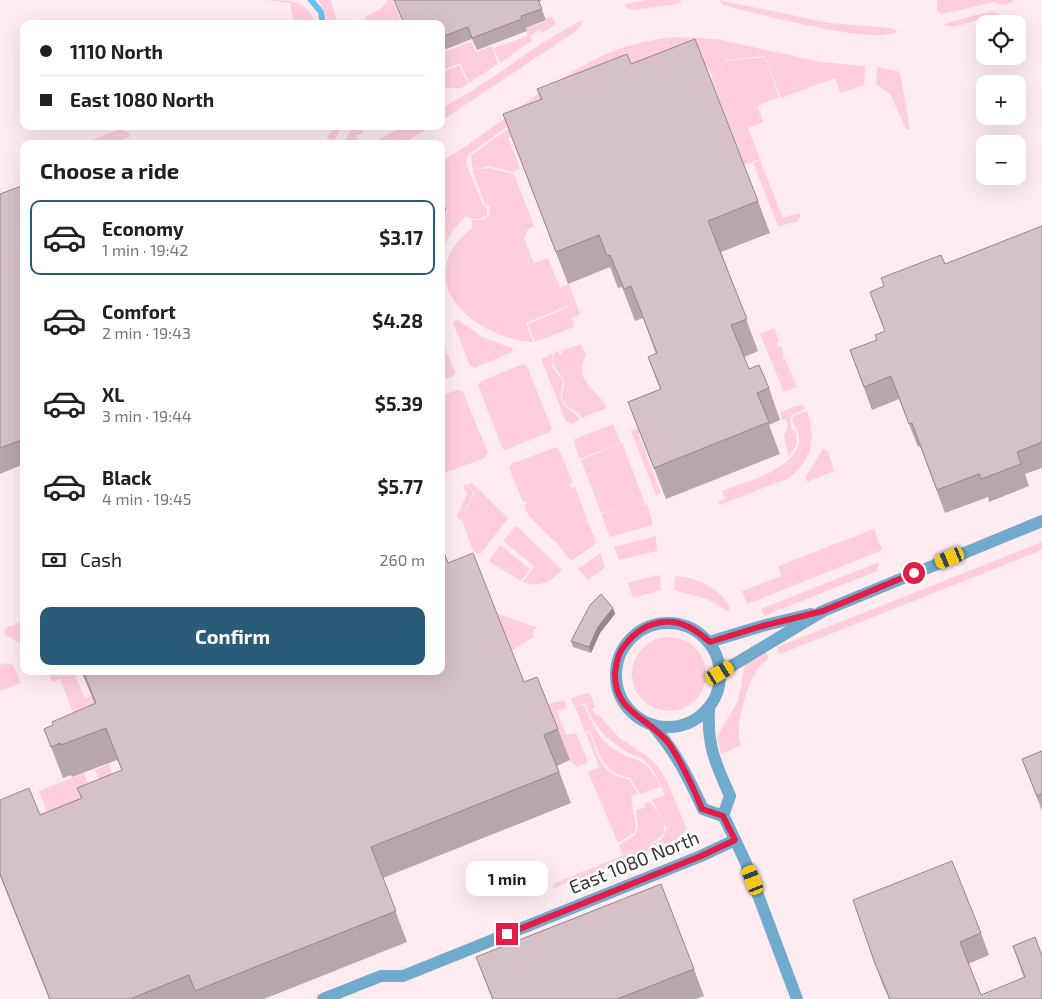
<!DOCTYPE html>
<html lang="en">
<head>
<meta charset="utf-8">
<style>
  :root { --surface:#fff; --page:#f2f2f2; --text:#202124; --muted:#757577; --line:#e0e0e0; --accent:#295c79 }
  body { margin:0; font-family:"Exo 2",sans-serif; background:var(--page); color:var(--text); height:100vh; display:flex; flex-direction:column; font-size:19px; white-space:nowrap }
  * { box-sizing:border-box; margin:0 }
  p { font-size:16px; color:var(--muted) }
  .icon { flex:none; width:28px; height:28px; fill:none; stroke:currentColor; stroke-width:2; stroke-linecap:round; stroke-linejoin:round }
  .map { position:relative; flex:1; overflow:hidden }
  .panel { position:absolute; left:20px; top:140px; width:425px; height:535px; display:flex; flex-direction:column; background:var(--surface); border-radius:10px; box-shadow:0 5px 20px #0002 }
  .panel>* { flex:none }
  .hud { position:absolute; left:20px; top:20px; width:425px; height:110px; border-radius:10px; box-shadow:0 5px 20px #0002; display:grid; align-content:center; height:110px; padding:0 20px; background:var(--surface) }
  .controls { position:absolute; left:976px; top:15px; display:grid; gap:10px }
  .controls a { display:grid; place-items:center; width:50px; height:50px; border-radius:10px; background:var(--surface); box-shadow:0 5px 20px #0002; font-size:25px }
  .end { position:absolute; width:22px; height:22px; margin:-11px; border:6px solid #e11d48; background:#fff; box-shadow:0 0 0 2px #fff }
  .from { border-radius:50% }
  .bubble { position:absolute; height:35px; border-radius:10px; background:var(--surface); box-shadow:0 5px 20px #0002; font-size:16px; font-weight:700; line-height:35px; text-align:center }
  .car { position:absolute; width:15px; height:30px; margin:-15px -8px; border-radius:6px; box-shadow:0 0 4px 1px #0007; background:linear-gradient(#f5c518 24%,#345 0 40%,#f5c518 0 76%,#345 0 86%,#f5c518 0) }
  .hud b { display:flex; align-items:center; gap:18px; height:48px; font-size:19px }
  .hud b+b { border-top:1px solid var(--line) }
  .hud i { width:12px; height:12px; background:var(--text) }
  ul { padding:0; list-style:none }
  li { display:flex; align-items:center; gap:15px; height:75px; margin:0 10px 8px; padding:0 10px; border:2px solid transparent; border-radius:10px }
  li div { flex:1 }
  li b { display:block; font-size:19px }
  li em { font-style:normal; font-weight:700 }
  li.on { border-color:var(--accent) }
  li>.icon { width:45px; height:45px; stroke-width:1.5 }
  h2 { padding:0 20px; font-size:22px; line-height:60px }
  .pay { display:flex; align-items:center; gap:12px; height:55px; padding:0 20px; font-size:19px }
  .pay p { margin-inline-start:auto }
  .primary-button { display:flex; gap:10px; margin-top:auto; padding:10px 20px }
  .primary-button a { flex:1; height:58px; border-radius:10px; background:var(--accent); color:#fff; font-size:20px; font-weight:700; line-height:58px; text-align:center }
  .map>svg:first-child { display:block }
  .green { fill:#fecedc }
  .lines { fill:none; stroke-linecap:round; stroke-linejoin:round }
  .stream { stroke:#64c0f5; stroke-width:6 }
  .minor { stroke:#70aacd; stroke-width:12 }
  .wall { fill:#b8a6aa }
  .shaded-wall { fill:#96878b }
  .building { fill:#d6c1c6; stroke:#96878b }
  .route { stroke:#e11d48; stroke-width:6 }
  .labels { text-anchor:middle; stroke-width:5; stroke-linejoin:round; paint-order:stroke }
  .street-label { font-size:19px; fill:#3a3133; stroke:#fff }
</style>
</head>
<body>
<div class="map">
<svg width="1042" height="999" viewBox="0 0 1042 999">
  <rect width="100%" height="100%" fill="#feecf1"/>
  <!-- green -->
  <g class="green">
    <path d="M266,0c25,0 41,0 50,24h-22l-4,-21z"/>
    <polygon points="318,0 331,0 337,24 328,24 324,10"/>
    <polygon points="388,0 395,0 393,1 402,24 364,24 365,16 381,9"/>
    <polygon points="648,0 682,0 678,4 632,10 627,8 626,4"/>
    <path d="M719,0l110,23 61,5 8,3c-21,16 -146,-19 -175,-26z"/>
    <polygon points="937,0 1013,0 1014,1 1003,5 994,2 943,14 937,11"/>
    <polygon points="992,11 1001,14 953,27 944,25 950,22"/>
    <polygon points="552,16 556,24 542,33 539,30 530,36 532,40 500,63 494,48 527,36 527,28 547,21 547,18"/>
    <path d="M583,20l-4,9 -138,92v-13c51,-25 92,-64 142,-88z"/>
    <path d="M672,37l45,2 104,23 44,4 -1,19 -20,7h-4l-5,-14 -54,20 -16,-42 -39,4 -14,16 -4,-8 -185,47 -55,40 -2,8 17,42 4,3v7c-6,5 -14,5 -21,1l-13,14 -12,20v-88c55,-33 103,-79 161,-106 22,-11 46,-15 70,-19z"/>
    <polygon points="471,42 476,52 492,46 498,64 469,83 460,63 441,71 441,53"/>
    <polygon points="765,57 779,97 757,106 763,122 748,128 760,159 744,165 711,78 726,61"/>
    <polygon points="459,65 468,84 461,88 441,88 441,73"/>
    <polygon points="877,67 900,72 910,130 905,128 891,95 876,84"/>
    <polygon points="566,88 516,135 508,138 520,168 513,172 489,166 473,170 471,155"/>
    <polygon points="334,126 342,126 333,142 327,138"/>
    <polygon points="353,126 360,126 363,133 356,136 359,143 344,144"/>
    <polygon points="404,126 432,126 402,144 377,144 381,138"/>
    <polygon points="120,129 129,133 129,137 112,144 82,144"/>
    <polygon points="760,160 783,218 799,213 801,215 797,222 778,226 753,163"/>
    <path d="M490,168l24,6 20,52 -6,3 -4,9 10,25 14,-5 12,30 9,-4 11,30 -8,4 2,9 -39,15 -7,-18 40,-17 -6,-15 5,14 -41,17 7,19c-44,-2 -110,-42 -80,-94 5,-8 12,-14 19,-20v-8h12l5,-5 1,-8 -5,-3 -13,-34z"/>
    <polygon points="458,320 482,337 513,348 512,352 475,368 470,366 453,322"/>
    <polygon points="774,328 779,341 777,343 778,347 781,346 784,355 782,356 783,360 785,359 797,387 784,392 760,334"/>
    <polygon points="441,339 455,372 453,376 441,381"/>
    <path d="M581,344l5,11c-14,28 13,34 21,53l-25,10c-5,-9 -19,-10 -20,-21 0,-5 3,-10 2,-16 -5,-12 -15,-14 -9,-29l3,-1 2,4 3,-1 -2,-3z"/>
    <path d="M553,353l-1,14 11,14c0,6 -3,11 -2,17 2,11 14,12 19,21l-8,5 -6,-2 -25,-63z"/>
    <polygon points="523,364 527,366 552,429 550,432 505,450 502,448 478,385 481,381"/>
    <polygon points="457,390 463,392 488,453 485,458 441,474 441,396"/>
    <polygon points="802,404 805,409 792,415 790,419 792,429 796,432 797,443 789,457 784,436 788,426 786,419 782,420 781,412"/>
    <path d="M807,411c9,28 6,47 -18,67l-69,27 -2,-3 7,-3 -3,-8c22,-9 75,-22 77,-50 1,-8 -5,-14 -7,-22l1,-3z"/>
    <polygon points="669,415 671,421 638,433 661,493 656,495 631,431"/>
    <polygon points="613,424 621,443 580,459 574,443 575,439"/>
    <polygon points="622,443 645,503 601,513 581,460"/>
    <polygon points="556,447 559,449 573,483 570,484 571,488 575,487 588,521 584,524 588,522 596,541 594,545 571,561 556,542 581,526 558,541 554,541 528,515 524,505 527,504 526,501 523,502 509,468 511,464"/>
    <polygon points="823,449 828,451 834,471 807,482 806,476"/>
    <polygon points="472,483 508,518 482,552 478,554 473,551 462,520 474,493 468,484"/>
    <polygon points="467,484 473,493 461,521 457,516 467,494 463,486"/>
    <polygon points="647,504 653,525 610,537 601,514 634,505"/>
    <path d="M515,527h3l44,43c-12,12 -22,18 -39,12l11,-16 -31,-25z"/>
    <polygon points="874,529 882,550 747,604 742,591 781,576 778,566"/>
    <polygon points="656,536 657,551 619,560 614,547"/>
    <polygon points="1042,542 1042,550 780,654 777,647"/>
    <polygon points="500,545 530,569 521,581 489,561"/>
    <polygon points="600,553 605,567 588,580 578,569"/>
    <polygon points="879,562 877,571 764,616 761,609"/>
    <polygon points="657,575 660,577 661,590 633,598 628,583"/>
    <path d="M675,576c23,2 43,10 55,32l-2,3 -21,-12 -33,-9z"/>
    <polygon points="496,613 535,627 537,629 533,629 532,635 535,636 512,651"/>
    <polygon points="24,621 24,645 5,635 4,631 5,628"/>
    <circle cx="669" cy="674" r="37"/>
    <path d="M766,652l2,7c-5,4 -10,8 -13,14 -9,16 -21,56 -14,72l-20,9 -4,-18 21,-35 7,-36 5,-6z"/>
    <polygon points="6,663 13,665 21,683 0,691 0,665"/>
    <polygon points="48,671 73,671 85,698 96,694 100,705 83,737 60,679 52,682"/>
    <polygon points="587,693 591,696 595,707 592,709 596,715 598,714 619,738 646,755 658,767 666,779 686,827 684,834 676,840 552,889 555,883 661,840 667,829 652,800 665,795 653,770 643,759 628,753 606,737 593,721 585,704 574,706 571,698"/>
    <polygon points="564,700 567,708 557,711 566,735 576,733 588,762 578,767 571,762 548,704"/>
    <path d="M584,705c7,15 13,33 27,42 25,18 34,6 49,40l-20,7 -10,-16c-28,-5 -30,-24 -40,-47l-5,1 -10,-25z"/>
    <path d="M589,732c10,24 11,43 40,47l9,15 -7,3 5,30 -2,6 -16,10 -30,-71 11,-5 -13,-34z"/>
    <polygon points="109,764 112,774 104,777 114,804 110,806 95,770"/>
    <polygon points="84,773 95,802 16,823 47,811 39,791"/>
    <path d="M650,801l14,21v11c-10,12 -27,16 -42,22l-3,-10 16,-10 3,-7 -2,-18 9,-3 -1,-3z"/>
  </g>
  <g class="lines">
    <!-- stream -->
    <g class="stream">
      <polyline points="311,0 321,12 323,24"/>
      <polyline points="441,208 443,209"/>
    </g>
    <!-- minor -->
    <g class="minor">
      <circle cx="668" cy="675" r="52"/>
      <polyline points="709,642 762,626 811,614"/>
      <polyline points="720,673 823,611 1042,521"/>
      <path d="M709,710c-2,37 7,54 21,86l-7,20"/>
      <path d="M654,727c22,25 35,52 49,82l20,7 3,5 20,42 51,136"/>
      <polyline points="323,999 381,976 403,976 701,856 735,840"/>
    </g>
  </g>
  <!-- wall -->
  <g class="wall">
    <polygon points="394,0 541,0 541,1 539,2 546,20 526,28 527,31 477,50 472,39 441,51 441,24"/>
    <polygon points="631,64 758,201 770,233 721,252 758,351 744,357 749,369 769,388 780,420 769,425 780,454 666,499 628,402 660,389 648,357 656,354 643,318 635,321 622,287 618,288 610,267 568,284 503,114 541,100 537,89"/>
    <polygon points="24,185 24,464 0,474 0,194"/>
    <polygon points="1042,226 1042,468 1025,474 1029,486 989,502 988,497 945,513 920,446 918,447 899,399 872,410 850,350 877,340 885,332 870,292 945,264"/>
    <polygon points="448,563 524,682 558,729 570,760 557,766 571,803 383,878 407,942 264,999 49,999 0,876 0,800 40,815 81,798 77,788 122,770 117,760 72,777 71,775 63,778 44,729 53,725 95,704 81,671 441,671"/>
    <polygon points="613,608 615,614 600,633 591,653 573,647 571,641"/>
    <polygon points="1042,751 1042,811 1022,759"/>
    <polygon points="853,900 981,933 989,955 968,964 981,995 1024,978 1013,946 1042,999 889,999 882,983"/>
    <polygon points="476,957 694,969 704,996 696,999 492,999"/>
  </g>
  <!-- shaded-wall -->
  <polygon class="shaded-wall" points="613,608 615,614 600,633 591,653 589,647 598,627"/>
  <!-- building -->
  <g class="building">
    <polygon points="394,0 538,0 542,9 521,16 522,19 472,38 468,27 441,37 441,24 404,24"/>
    <polygon points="695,39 758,201 708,221 747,319 731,325 749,369 759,365 769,388 757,393 769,422 654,468 628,402 661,389 648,357 657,353 631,286 624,289 610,255 607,256 599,235 556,252 503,114 542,99 537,89 627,54 631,64"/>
    <polygon points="24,185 24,439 0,448 0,194"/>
    <polygon points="1042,226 1042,442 1017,452 1021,464 981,479 979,474 937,490 912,423 909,424 891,376 864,387 850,350 877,340 875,335 885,331 870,292 884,286 881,278 941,255 945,264"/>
    <polygon points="441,545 448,563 473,553 524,682 537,677 558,729 544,735 559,772 371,847 396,911 195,991 189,975 130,999 50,999 0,874 0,800 29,788 40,815 82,798 77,788 122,770 106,728 61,745 60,743 51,747 44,729 53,725 52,722 96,703 83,671 441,671"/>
    <polygon points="601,594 613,608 598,627 589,647 571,641 590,605"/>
    <polygon points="1042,751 1042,794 1037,796 1022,759"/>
    <polygon points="952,861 981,933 960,942 981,995 1025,977 1013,946 1035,937 1042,956 1042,999 890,999 874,961 853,900"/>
    <polygon points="661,884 694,969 617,999 493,999 476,957"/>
  </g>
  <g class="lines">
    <!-- route -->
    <path class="route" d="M507,934l194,-78 34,-16 -12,-24 -21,-7c-9,-22 -19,-44 -32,-64 -20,-28 -56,-31 -55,-72 1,-10 3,-21 10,-28 10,-13 21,-21 38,-23 19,-2 33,8 47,20l52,-16 61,-15 91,-38"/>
  </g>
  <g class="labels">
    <!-- street labels -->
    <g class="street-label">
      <text transform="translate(634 862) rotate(-22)" y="7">East 1080 North</text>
    </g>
  </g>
</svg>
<div class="controls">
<a><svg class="icon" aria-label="locate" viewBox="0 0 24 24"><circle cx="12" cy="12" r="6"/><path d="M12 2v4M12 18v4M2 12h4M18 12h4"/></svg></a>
<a>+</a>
<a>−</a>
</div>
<i class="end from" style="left:914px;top:573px"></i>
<i class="end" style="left:507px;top:934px"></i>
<div class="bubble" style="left:466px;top:861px;width:82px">1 min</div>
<i class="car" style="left:950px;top:558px;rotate:248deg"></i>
<i class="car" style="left:720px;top:673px;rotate:59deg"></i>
<i class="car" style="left:753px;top:880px;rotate:339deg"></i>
<div class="hud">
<b><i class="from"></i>1110 North</b>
<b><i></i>East 1080 North</b>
</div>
<section class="panel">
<h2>Choose a ride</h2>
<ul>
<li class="on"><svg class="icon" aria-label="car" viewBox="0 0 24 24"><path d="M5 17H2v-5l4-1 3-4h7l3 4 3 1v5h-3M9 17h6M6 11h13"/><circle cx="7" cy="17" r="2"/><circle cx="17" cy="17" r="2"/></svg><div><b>Economy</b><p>1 min · 19:42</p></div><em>$3.17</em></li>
<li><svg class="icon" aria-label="car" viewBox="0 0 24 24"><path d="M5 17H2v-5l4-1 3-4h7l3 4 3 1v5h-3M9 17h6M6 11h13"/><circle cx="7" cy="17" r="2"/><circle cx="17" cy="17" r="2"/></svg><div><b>Comfort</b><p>2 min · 19:43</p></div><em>$4.28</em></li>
<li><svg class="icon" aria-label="car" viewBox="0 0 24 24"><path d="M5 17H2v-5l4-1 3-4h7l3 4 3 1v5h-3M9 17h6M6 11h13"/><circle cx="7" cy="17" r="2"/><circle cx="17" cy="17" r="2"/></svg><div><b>XL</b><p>3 min · 19:44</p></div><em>$5.39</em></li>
<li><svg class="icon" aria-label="car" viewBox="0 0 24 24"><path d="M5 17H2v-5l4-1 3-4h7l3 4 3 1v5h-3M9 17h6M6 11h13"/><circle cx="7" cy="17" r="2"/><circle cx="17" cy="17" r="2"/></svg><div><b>Black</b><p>4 min · 19:45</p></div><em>$5.77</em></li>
</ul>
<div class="pay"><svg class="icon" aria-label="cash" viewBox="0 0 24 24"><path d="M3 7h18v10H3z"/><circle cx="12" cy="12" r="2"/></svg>Cash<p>260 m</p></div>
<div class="primary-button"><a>Confirm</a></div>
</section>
</div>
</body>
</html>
